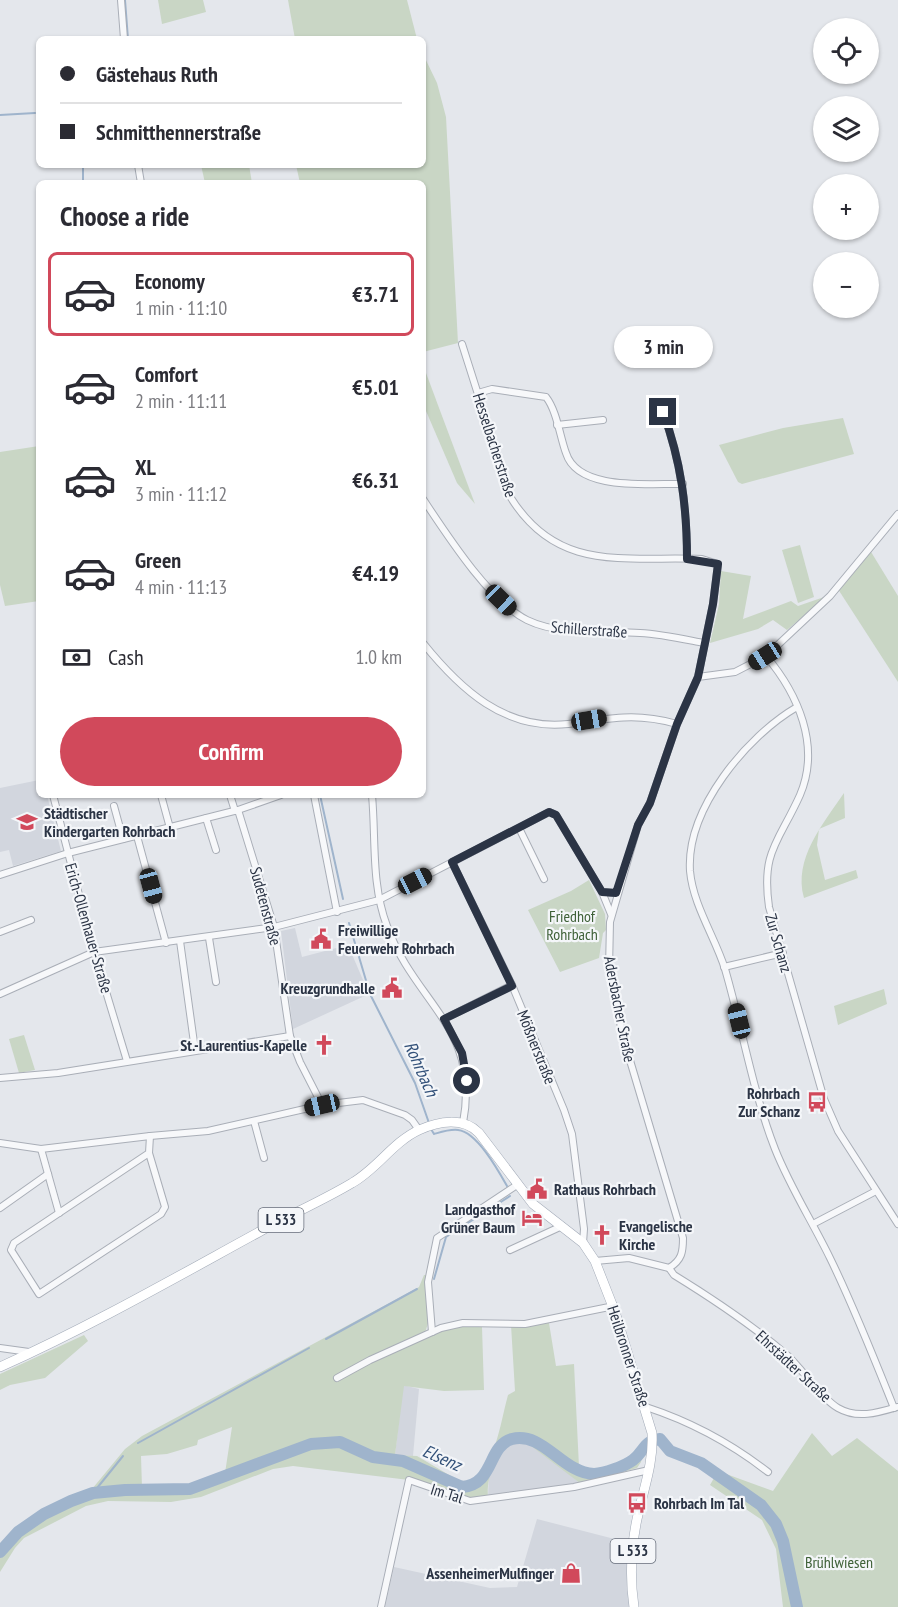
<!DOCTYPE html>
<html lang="en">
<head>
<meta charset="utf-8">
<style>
  :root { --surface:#fff; --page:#f2f2f3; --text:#2b2b33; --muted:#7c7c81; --line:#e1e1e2; --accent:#d1495b }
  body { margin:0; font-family:"PT Sans Narrow",sans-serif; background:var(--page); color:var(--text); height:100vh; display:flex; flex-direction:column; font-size:22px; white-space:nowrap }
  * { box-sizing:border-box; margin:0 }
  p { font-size:20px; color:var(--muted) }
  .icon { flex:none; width:33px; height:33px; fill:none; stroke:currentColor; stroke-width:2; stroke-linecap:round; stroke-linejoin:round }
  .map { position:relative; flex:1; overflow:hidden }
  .details { position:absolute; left:36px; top:180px; width:390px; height:618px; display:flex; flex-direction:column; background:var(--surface); border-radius:9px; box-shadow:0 2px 4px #0004 }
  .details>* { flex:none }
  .banner { position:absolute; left:36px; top:36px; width:390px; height:132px; border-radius:9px; box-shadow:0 2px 4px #0004; display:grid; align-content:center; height:132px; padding:0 24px; background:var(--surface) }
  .buttons { position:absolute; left:813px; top:18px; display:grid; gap:12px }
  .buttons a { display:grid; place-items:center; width:66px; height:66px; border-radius:50%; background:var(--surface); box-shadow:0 2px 4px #0004; font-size:30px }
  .end { position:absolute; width:27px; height:27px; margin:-14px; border:8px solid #2b3445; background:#fff; box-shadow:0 0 0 3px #fff }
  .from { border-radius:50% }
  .bubble { position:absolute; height:42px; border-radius:21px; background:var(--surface); box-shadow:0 2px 4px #0004; font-size:20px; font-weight:800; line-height:42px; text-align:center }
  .car { position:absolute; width:18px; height:36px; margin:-18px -9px; border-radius:8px; box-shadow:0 0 4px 2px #0007; background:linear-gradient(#222 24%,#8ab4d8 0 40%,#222 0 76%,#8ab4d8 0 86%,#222 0) }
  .banner b { display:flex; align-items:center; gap:21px; height:57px; font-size:22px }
  .banner b+b { border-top:2px solid var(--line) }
  .banner i { width:15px; height:15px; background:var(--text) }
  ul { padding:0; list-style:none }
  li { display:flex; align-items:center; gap:18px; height:84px; margin:0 12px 9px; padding:0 12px; border:3px solid transparent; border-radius:9px }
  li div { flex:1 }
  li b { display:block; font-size:22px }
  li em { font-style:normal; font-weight:800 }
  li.active { border-color:var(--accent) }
  li>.icon { width:54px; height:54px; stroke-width:1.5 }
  h2 { padding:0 24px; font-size:27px; line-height:72px }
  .pay { display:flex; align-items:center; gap:15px; height:66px; padding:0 24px; font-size:22px }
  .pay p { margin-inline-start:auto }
  .button { display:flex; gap:12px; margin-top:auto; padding:12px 24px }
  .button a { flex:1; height:69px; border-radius:36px; background:var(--accent); color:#fff; font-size:24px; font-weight:800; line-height:69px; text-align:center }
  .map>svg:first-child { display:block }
  .built { fill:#d2d6de }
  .green { fill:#c9d6c5; fill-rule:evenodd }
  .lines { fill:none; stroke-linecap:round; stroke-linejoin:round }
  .stream { stroke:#9fb4cc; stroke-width:2 }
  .river { stroke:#9fb4cc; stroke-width:12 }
  .street-casing { stroke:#a9aeb7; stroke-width:8 }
  .primary-casing { stroke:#a3abb8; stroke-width:10 }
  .street { stroke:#f7f8fa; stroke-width:6 }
  .primary { stroke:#fff; stroke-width:9 }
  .route { stroke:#2b3445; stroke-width:8 }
  .labels { text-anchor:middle; stroke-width:4.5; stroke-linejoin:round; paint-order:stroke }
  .shield { fill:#f4f6f9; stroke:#676e7b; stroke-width:1.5 }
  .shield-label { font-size:15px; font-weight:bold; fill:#2b3445 }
  .street-label { font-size:16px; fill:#2b3445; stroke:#f4f6f9 }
  .poi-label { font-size:16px; font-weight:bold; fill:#2b3445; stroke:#f4f6f9; text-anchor:start }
  .park-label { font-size:16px; fill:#3f6138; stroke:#f4f6f9 }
  .water-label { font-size:18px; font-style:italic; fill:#34527a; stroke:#f4f6f9 }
</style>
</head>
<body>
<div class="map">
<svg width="898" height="1607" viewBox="0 0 898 1607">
  <rect width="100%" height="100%" fill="#e4e7ec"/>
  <!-- built -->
  <g class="built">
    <polygon points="39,780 39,795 47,795 61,851 13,866 9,850 0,852 0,788"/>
    <polygon points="295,928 302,957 348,945 369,994 293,1029 281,931"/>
    <polygon points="403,1385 419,1389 413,1456 395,1455"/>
    <polygon points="522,1439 532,1444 581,1484 488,1498 489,1474 507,1444"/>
    <polygon points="537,1519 630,1543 630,1607 385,1607 394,1567 490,1588 517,1587"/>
  </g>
  <!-- green -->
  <g class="green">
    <polygon points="158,0 203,0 206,12 162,24"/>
    <polygon points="288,0 407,0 417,39 295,39"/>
    <polygon points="423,54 437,83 446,117 458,343 423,352 423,183 300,183 296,165 423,165"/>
    <polygon points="201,165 249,165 252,183 205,183"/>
    <polygon points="423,365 475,504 457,483 423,404"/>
    <polygon points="843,418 854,454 742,484 738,482 719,445 783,428"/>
    <polygon points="39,446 39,601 5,606 0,585 0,452"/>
    <polygon points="800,545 814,597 798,603 782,550"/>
    <polygon points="868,547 898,596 898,682 836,586"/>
    <polygon points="721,571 751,576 743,619 791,601 798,606 827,596 787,630 773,620 758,629 710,643 719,604"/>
    <path d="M844,793l1,25 -26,11 -2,16 8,35 31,-10 2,8 -54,20c-11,-39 19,-74 40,-105z"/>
    <polygon points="589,880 605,914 606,930 603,933 599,958 560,972 528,910 571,891"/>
    <polygon points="884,989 887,1004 838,1025 834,1006"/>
    <polygon points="24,1035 35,1070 19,1073 9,1039"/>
    <path d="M424,1275h3l2,45 -4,13 3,5c14,-12 36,-12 54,-11l2,63 -40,1 -40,-5 -9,69 22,1 49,29c29,-14 34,-61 42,-90l7,-4 -4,-66 38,-2 7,43 18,-2 5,103c23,5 46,-1 64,-16l-2,11 -4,6 -56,16 -59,-45c-25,7 -36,36 -34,59l-18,3 -61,-21 -116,-14 -20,3 -72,28 -30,5 -63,-1 -22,5 -62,32 -9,10 -15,24v-22l6,-9 27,-22 59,-30 33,-40 17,-13 277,-149zM232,1427l-7,46 -32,11 -51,4 -1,-32 26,-2 30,-9 1,-5z"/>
    <polygon points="84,1335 88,1341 45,1378 10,1385 0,1390 0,1374"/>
    <polygon points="812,1433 832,1456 857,1438 898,1471 898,1607 783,1607 776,1549 762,1520 710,1485 718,1471 773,1491"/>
  </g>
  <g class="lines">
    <!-- stream -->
    <g class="stream">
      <polyline points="125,0 128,39"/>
      <polyline points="0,115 35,113"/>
      <polyline points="83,183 83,165"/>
      <polyline points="320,795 343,899"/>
      <polyline points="349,923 370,994 415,1083 429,1123"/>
      <path d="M431,1129l3,5c7,-2 16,-5 24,-4 19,2 40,40 49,56"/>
      <polyline points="434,1279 446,1237 510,1196"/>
      <polyline points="326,1339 417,1289"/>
      <polyline points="138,1443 309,1348"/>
      <polyline points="93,1493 123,1456"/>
    </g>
    <!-- river -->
    <path class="river" d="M0,1552l18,-20 26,-18 27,-13 22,-8 32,-3 65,-1 121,-45 29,-2 33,15 30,4 59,26c33,-3 25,-41 50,-48 31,-8 50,34 82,35 10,0 31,-8 39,-14 12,-9 10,-19 27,-21l10,12 31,12 60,42 15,19 7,17 14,66"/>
    <!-- street casing -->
    <g class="street-casing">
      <g id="street">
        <polyline points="121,0 124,39"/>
        <polyline points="138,165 141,183"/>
        <path d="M462,344l49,154c47,75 113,58 191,61l16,5 -5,40 -15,73 -21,47 -27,79 -12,22 -28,97 -1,47 14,68 60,201c0,14 -1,22 -14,30l-40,-10 -34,3"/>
        <path d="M478,393l14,-4 54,8c11,14 14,40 20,56 12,39 85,30 117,31"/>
        <path d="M663,412c18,49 24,95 24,147"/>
        <polyline points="557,425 603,420"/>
        <path d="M423,499c24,36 66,102 104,121 33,16 78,11 113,13 21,1 43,6 64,10"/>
        <path d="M423,643c37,46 82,88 145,81 43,-5 65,-12 109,0"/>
        <path d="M766,656c32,38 55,90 34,139 -21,47 -39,56 -31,112l55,192 14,32 60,93"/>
        <polyline points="698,677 735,672 766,656 830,596 898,514"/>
        <path d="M797,707c-50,29 -111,102 -107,164 3,34 25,66 35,98 17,58 28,124 50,180 15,38 37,72 55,109 24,49 44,100 64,150"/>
        <polyline points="53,795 94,952 127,1061"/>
        <polyline points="161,795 170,828"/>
        <polyline points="230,795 235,811"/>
        <polyline points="314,795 337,912"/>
        <path d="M372,795c4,44 -1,89 15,131 28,78 94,101 76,197"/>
        <polyline points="114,806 123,839"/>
        <polyline points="238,810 274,927 290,1036 300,1062 322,1105"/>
        <polyline points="206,818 216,850"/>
        <polyline points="519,828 544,879"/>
        <polyline points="137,836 166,943"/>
        <polyline points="452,862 512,985 564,1110 572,1134 584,1229 583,1243"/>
        <polyline points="0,875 68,853 238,810 281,795"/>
        <polyline points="602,892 611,914"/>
        <polyline points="0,932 31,920"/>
        <polyline points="209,938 216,982"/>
        <polyline points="180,941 195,1050"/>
        <polyline points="724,967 783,953"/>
        <polyline points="0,994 94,952 274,927 379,900 549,812 556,815 602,892 616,893"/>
        <polyline points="444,1019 512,985"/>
        <polyline points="0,1078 58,1073 290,1036"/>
        <polyline points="254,1121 264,1158"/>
        <polyline points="0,1143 41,1149 150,1136 208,1131 322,1105 363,1100 405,1115 412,1120 419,1130"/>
        <polyline points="41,1149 59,1213"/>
        <polyline points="149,1153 14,1243 11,1250 39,1294 161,1214 165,1207 149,1153 150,1136"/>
        <polyline points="0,1208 48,1174"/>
        <polyline points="813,1224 876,1191"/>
        <polyline points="510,1250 562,1226"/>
        <path d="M669,1268l5,7c39,24 78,50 113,80 16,15 34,43 51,53 19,11 39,5 59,-1"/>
        <polyline points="432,1332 428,1282 437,1238 517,1185"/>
        <polyline points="0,1348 29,1352"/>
        <polyline points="337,1378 370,1360 441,1328 463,1323 525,1324 614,1306"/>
        <path d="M646,1407c43,14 86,37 122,65"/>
        <polyline points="381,1607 409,1480 470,1501 574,1487 649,1470"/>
      </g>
    </g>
    <!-- primary casing -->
    <g class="primary-casing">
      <path id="primary" d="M0,1367c89,-40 173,-88 259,-135 30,-17 63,-31 93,-49 25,-14 41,-41 67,-53 20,-9 44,-13 60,3l54,71 50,39 12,18 20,51 37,121c2,31 -10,60 -16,91 -5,27 -6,56 -2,83"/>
    </g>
    <!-- street -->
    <use href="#street" class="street"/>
    <!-- primary -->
    <use href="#primary" class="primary"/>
  </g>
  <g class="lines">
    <!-- route -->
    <path class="route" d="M467,1081l-5,-28 -18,-34 68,-33 -60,-124 97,-50 7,3 46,77 14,1 22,-68 12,-22 27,-79 21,-47 15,-73 5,-40 -31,-5c0,-52 -6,-98 -24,-147"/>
  </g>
  <!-- icons -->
  <defs>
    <g id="school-bare" transform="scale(1.62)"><path d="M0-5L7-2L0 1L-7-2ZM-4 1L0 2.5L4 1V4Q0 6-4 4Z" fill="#d1495b" stroke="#f4f6f9" stroke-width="2.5" paint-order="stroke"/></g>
    <g id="civic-bare" transform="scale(1.62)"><path d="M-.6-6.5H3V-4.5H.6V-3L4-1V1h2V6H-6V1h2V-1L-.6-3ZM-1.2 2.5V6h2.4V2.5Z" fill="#d1495b" stroke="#f4f6f9" stroke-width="2.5" paint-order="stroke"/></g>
    <g id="church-bare" transform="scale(1.62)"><path d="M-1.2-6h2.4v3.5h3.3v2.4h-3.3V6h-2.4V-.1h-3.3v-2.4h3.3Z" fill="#d1495b" stroke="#f4f6f9" stroke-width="2.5" paint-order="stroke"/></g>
    <g id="bus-bare" transform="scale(1.62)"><path d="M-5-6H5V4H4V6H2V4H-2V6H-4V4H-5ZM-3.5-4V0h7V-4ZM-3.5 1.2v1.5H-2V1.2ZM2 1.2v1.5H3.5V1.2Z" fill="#d1495b" stroke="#f4f6f9" stroke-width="2.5" paint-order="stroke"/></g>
    <g id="hotel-bare" transform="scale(1.62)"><path d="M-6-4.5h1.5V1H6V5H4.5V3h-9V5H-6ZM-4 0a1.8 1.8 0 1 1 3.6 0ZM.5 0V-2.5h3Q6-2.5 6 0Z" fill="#d1495b" stroke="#f4f6f9" stroke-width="2.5" paint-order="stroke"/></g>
    <g id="shop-bare" transform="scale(1.62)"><path d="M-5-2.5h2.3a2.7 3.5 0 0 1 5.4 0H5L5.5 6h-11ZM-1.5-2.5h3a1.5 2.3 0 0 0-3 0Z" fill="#d1495b" stroke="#f4f6f9" stroke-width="2.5" paint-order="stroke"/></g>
  </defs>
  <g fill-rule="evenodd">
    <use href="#school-bare" x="27" y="822"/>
    <use href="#civic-bare" x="321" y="939"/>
    <use href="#civic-bare" x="392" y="988"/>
    <use href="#church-bare" x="324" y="1045"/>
    <use href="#bus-bare" x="817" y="1102"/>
    <use href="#civic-bare" x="537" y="1189"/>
    <use href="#hotel-bare" x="532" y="1218"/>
    <use href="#church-bare" x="602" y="1235"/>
    <use href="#bus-bare" x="637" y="1503"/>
    <use href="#shop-bare" x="571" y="1573"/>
  </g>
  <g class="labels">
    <!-- shield labels -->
    <g class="shield">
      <rect x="258.5" y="1208" width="45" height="24" rx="4.5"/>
      <rect x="610.5" y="1539" width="45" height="24" rx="4.5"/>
    </g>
    <g class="shield-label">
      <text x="281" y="1225">L 533</text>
      <text x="633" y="1556">L 533</text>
    </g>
    <!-- street labels -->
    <g class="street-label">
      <text transform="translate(495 445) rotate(72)" y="6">Hesselbacherstraße</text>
      <text transform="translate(589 629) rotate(4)" y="6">Schillerstraße</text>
      <text transform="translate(266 906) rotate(75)" y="6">Sudetenstraße</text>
      <text transform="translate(89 928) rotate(74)" y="6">Erich-Ollenhauer-Straße</text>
      <text transform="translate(779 943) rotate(74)" y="6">Zur Schanz</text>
      <text transform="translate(620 1009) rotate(79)" y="6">Adersbacher Straße</text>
      <text transform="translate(537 1047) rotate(68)" y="6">Mößnerstraße</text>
      <text transform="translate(629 1356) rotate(72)" y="6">Heilbronner Straße</text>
      <text transform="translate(794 1366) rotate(43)" y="6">Ehrstädter Straße</text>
      <text transform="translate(447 1493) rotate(17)" y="6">Im Tal</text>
    </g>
    <!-- poi labels -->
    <g class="poi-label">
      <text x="44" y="819">Städtischer<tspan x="44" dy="18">Kindergarten Rohrbach</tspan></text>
      <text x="338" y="936">Freiwillige<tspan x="338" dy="18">Feuerwehr Rohrbach</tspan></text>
      <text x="375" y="994" text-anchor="end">Kreuzgrundhalle</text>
      <text x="307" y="1051" text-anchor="end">St.-Laurentius-Kapelle</text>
      <text x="800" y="1099" text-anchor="end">Rohrbach<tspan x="800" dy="18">Zur Schanz</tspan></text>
      <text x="554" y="1195">Rathaus Rohrbach</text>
      <text x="515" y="1215" text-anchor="end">Landgasthof<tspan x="515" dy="18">Grüner Baum</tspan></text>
      <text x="619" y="1232">Evangelische<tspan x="619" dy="18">Kirche</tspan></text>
      <text x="654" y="1509">Rohrbach Im Tal</text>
      <text x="554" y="1579" text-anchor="end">AssenheimerMulfinger</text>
    </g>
    <!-- park labels -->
    <g class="park-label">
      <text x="572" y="922">Friedhof<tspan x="572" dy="18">Rohrbach</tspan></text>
      <text x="839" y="1568">Brühlwiesen</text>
    </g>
    <!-- water labels -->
    <g class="water-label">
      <text transform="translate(421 1069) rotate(66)" y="6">Rohrbach</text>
      <text transform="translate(442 1458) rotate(24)" y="6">Elsenz</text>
    </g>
  </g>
</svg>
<div class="buttons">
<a><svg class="icon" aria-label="locate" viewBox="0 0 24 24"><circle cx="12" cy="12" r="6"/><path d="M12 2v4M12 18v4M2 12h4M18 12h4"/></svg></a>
<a><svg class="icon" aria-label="layers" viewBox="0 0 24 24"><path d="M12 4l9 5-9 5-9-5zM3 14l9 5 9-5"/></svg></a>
<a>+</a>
<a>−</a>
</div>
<i class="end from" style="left:467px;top:1081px"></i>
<i class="end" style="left:663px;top:412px"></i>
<div class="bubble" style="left:614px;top:326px;width:99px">3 min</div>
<i class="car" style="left:501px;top:600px;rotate:134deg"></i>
<i class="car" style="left:765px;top:656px;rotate:238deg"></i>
<i class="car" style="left:589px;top:720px;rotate:80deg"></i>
<i class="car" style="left:415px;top:881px;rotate:63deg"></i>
<i class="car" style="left:151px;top:886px;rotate:165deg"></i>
<i class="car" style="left:739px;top:1021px;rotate:346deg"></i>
<i class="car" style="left:322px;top:1105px;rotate:257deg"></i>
<div class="banner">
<b><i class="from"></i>Gästehaus Ruth</b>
<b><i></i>Schmitthennerstraße</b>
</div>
<section class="details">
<h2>Choose a ride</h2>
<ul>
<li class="active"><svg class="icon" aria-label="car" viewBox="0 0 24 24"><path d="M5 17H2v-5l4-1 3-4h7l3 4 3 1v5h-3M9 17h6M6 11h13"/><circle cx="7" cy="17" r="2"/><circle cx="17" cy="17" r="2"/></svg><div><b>Economy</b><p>1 min · 11:10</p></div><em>€3.71</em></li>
<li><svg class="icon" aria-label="car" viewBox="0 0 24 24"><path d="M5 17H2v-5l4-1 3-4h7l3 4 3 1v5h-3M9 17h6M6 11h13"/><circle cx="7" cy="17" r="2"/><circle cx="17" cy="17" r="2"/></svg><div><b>Comfort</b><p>2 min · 11:11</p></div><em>€5.01</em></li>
<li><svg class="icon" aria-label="car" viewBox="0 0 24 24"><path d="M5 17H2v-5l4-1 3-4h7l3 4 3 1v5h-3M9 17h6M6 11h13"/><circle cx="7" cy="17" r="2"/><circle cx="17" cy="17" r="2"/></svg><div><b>XL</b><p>3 min · 11:12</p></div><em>€6.31</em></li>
<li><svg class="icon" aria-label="car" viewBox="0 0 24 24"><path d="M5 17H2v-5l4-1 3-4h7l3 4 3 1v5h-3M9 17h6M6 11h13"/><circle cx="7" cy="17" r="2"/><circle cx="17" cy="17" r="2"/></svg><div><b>Green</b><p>4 min · 11:13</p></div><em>€4.19</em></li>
</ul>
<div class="pay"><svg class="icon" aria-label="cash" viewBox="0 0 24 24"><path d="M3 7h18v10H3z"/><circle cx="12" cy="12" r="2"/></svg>Cash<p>1.0 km</p></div>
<div class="button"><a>Confirm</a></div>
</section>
</div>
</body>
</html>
